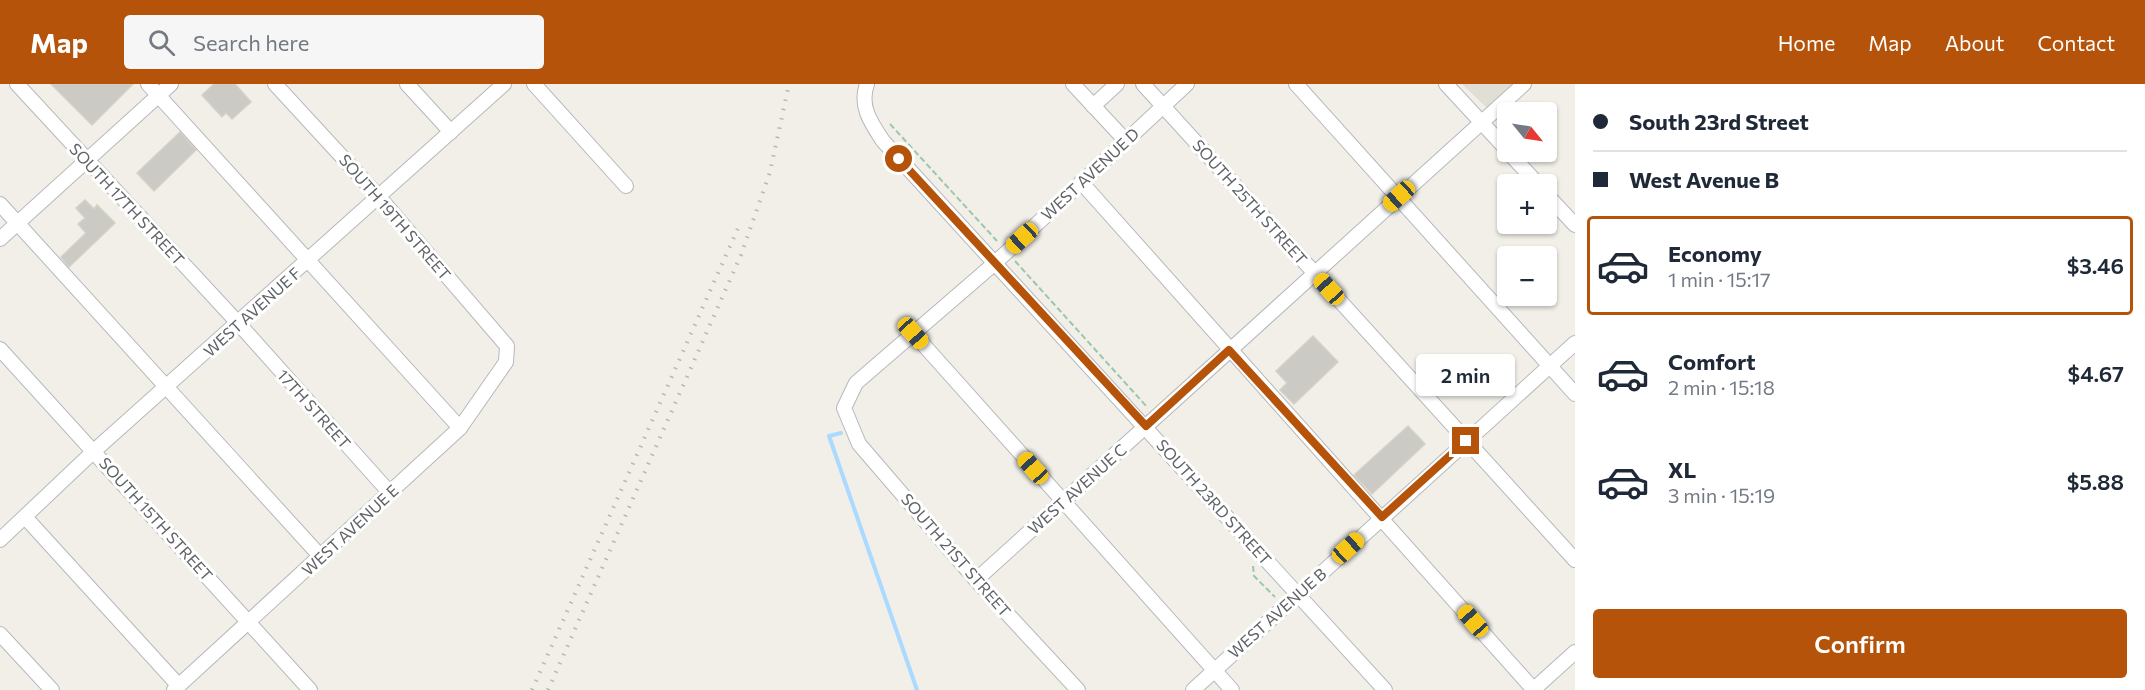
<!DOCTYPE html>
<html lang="en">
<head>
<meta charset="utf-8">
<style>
  :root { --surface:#fff; --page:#f6f6f7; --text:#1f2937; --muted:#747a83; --line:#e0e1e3; --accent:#b45309 }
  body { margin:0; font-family:Commissioner,sans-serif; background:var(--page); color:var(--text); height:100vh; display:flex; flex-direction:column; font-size:22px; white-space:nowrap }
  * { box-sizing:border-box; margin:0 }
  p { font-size:20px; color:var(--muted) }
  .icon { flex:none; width:33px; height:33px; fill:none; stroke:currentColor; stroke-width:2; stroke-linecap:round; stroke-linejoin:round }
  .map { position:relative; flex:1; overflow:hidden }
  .sheet { display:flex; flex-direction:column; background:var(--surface); width:570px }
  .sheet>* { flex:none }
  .banner { display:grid; align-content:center; height:132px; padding:0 18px; background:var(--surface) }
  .needle { width:39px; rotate:120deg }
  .fabs { position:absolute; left:1497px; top:18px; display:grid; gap:12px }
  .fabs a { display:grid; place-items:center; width:60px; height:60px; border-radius:6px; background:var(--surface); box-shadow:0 2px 4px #0004; font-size:30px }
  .end { position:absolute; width:27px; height:27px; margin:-14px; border:8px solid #b45309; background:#fff; box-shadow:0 0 0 3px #fff }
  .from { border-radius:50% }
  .bubble { position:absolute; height:42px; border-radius:6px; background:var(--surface); box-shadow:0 2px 4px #0004; font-size:20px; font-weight:600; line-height:42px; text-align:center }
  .car { position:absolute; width:18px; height:36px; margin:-18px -9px; border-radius:8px; box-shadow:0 0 4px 2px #0007; background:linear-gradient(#f5c518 24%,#345 0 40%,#f5c518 0 76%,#345 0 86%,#f5c518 0) }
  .banner b { display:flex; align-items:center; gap:21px; height:57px; font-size:22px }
  .banner b+b { border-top:2px solid var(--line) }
  .banner i { width:15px; height:15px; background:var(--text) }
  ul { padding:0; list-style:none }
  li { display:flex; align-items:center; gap:18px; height:99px; margin:0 12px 9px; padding:0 6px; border:3px solid transparent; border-radius:6px }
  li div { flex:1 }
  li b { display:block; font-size:22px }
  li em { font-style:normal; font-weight:600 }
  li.on { border-color:var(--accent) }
  li>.icon { width:54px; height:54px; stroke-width:1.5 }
  .cta { display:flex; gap:12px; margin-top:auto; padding:12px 18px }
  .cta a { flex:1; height:69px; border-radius:6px; background:var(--accent); color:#fff; font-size:24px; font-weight:600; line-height:69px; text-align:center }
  header { display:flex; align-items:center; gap:36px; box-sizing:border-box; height:84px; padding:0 30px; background:var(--accent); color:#fff }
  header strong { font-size:28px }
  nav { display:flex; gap:33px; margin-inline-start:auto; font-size:21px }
  .search { width:420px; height:54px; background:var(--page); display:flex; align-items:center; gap:15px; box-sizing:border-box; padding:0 21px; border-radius:6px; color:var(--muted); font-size:22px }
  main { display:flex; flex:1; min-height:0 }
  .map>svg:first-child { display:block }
  .education { fill:#e1ded6 }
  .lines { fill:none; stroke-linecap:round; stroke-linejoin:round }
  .stream { stroke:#aadaff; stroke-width:4 }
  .building { fill:#cccac5; stroke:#d6d1c6; stroke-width:1.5 }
  .minor-casing { stroke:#b5b8bc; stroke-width:16 }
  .path { stroke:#9cc7a9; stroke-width:2; stroke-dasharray:6 3; stroke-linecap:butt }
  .minor { stroke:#fff; stroke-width:14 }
  .rail { stroke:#b6b7b8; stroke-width:4; stroke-dasharray:1.5 8; stroke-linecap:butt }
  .route { stroke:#b45309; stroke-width:8 }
  .labels { text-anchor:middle; stroke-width:6; stroke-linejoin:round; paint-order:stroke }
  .street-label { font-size:16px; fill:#5f6368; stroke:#fff }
</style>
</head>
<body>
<header>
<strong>Map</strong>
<div class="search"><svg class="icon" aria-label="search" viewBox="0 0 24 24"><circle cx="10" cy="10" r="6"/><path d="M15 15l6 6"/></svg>Search here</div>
<nav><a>Home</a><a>Map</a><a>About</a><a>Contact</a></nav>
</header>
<main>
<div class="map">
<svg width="1575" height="606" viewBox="0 0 1575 606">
  <rect width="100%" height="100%" fill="#f1efe8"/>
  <!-- education -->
  <polygon class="education" points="1462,0 1514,0 1487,24"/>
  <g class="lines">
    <!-- stream -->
    <polyline class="stream" points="841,349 829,352 917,606"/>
  </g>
  <!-- building -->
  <g class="building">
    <polygon points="51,0 133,0 92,41"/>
    <polygon points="214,0 235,0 251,18 232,35 226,29 222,33 202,11"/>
    <polygon points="180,48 196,66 154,107 137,89"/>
    <polygon points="85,116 94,125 97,121 115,139 69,183 61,173 86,149 78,140 85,134 76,124"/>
    <polygon points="1313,252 1338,278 1294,320 1280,306 1287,299 1276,287"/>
    <polygon points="1408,342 1425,360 1372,410 1354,391"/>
  </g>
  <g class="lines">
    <!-- minor casing -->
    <g class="minor-casing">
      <g id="minor">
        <polyline points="17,0 239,240 390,409"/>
        <polyline points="148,0 460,344"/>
        <polyline points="407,0 451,48"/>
        <polyline points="534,0 626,102"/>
        <path d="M867,0c-8,22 4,39 16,57l502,549"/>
        <polyline points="1073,0 1126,57"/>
        <polyline points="1143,0 1575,476"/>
        <polyline points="1296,0 1575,310"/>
        <polyline points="1446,0 1508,67"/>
        <polyline points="1093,22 1117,0"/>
        <polyline points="1508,68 1538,100"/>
        <polyline points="1081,98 1534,606"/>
        <polyline points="1546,110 1575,141"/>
        <polyline points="0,120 321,473"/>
        <polyline points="0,155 171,0"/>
        <polyline points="913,249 1232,606"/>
        <polyline points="0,265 310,606"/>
        <polyline points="25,433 179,602"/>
        <polyline points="0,456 94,367 504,0"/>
        <polyline points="976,496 1524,0"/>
        <polyline points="0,550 52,606"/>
        <polyline points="174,606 460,344 506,278 507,262 379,113 275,0"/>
        <polyline points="1078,606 976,496 859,360 844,324 856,299 995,179 1187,0"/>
        <polyline points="1193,606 1575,259"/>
        <polyline points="1533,606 1575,568"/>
      </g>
    </g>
    <!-- path -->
    <g class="path">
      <polyline points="890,40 997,157"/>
      <polyline points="1015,177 1148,324"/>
      <polyline points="1253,482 1254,492 1275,513"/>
    </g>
    <!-- minor -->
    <use href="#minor" class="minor"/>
    <!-- rail -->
    <g class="rail">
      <polyline points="532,606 739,142"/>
      <polyline points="548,606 741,171 770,88 789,0"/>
    </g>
  </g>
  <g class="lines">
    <!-- route -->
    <polyline class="route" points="899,75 1146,342 1229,266 1382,433 1466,357"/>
  </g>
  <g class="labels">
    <!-- street labels -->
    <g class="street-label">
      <text transform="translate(1090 90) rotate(-43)" y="6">WEST AVENUE D</text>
      <text transform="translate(1250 118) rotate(48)" y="6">SOUTH 25TH STREET</text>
      <text transform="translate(127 120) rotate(47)" y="6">SOUTH 17TH STREET</text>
      <text transform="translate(395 133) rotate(49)" y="6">SOUTH 19TH STREET</text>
      <text transform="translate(252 228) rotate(-42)" y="6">WEST AVENUE F</text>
      <text transform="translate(314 325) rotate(48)" y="6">17TH STREET</text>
      <text transform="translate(1077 405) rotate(-42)" y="6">WEST AVENUE C</text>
      <text transform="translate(1214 418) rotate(48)" y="6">SOUTH 23RD STREET</text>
      <text transform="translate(156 435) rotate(48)" y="6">SOUTH 15TH STREET</text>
      <text transform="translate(350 446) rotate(-43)" y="6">WEST AVENUE E</text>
      <text transform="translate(956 471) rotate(49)" y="6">SOUTH 21ST STREET</text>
      <text transform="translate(1277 529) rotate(-42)" y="6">WEST AVENUE B</text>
    </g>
  </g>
</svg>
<div class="fabs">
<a><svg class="needle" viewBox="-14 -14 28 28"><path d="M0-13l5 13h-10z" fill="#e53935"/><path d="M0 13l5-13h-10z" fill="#747a83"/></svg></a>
<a>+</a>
<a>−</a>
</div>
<i class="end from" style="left:899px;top:75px"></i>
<i class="end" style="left:1466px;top:357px"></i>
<div class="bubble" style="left:1416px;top:270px;width:99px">2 min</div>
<i class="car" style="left:1399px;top:112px;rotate:228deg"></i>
<i class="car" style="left:1022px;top:154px;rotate:227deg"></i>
<i class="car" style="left:1329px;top:205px;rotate:318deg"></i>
<i class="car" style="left:913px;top:249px;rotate:138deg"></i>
<i class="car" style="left:1033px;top:384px;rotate:318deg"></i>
<i class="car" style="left:1348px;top:464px;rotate:48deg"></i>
<i class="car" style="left:1473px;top:537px;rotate:319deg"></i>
</div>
<section class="sheet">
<div class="banner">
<b><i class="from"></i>South 23rd Street</b>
<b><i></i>West Avenue B</b>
</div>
<ul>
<li class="on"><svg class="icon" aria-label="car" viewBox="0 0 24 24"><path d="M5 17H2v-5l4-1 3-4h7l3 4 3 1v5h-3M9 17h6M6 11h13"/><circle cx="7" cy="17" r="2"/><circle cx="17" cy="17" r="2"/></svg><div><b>Economy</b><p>1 min · 15:17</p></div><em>$3.46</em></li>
<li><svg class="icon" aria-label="car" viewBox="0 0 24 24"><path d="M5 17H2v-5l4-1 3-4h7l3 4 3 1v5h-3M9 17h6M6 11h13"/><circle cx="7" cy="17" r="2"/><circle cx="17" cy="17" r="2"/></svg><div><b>Comfort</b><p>2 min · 15:18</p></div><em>$4.67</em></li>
<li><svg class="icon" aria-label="car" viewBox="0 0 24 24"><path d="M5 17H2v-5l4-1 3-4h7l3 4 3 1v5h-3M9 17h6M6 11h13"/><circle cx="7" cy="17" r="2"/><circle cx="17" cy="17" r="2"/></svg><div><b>XL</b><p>3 min · 15:19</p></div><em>$5.88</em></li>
</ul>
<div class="cta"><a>Confirm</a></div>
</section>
</main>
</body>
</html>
